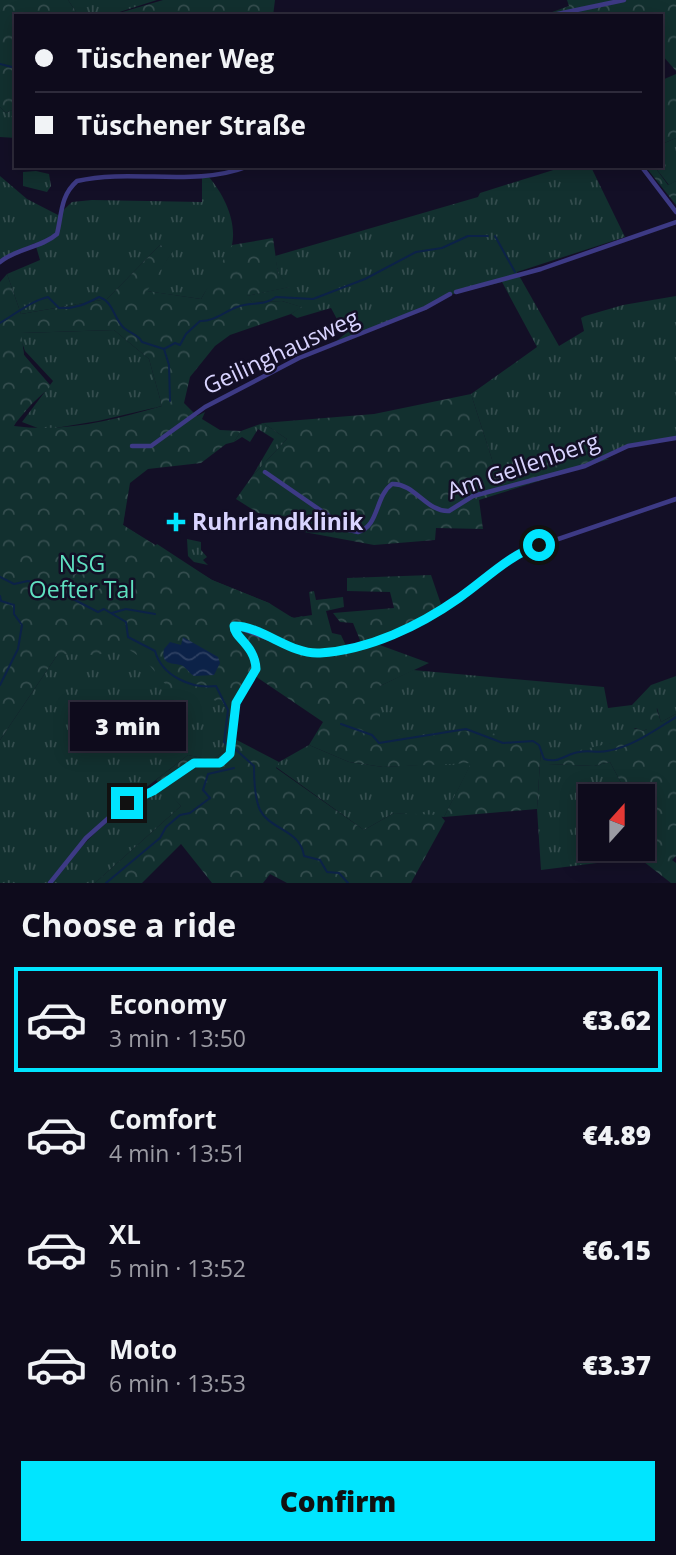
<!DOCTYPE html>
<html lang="en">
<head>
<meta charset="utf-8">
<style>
  :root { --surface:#0e0b1c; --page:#1c1929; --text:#f1f3f6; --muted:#9b9ba3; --line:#2e2b3b; --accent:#00e5ff }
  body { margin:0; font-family:"Open Sans",sans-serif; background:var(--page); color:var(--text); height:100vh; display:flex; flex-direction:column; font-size:26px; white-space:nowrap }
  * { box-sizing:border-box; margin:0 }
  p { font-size:23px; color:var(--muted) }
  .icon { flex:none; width:38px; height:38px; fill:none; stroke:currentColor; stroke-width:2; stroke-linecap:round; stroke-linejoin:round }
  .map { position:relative; height:883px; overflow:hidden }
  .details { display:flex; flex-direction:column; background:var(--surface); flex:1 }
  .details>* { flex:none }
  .guide { position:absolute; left:14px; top:14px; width:649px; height:154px; border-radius:0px; box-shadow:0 4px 18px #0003,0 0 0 2px var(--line); display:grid; align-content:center; height:154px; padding:0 21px; background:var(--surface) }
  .needle { width:46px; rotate:21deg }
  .tools { position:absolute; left:578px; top:784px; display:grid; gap:14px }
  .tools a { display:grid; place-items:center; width:77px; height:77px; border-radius:0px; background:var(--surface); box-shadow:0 4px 18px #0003,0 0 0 2px var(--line); font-size:35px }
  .end { position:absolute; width:32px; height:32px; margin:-16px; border:9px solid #00e5ff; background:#111; box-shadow:0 0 0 4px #111 }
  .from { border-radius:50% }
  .bubble { position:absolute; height:49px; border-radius:0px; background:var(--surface); box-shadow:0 4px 18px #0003,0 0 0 2px var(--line); font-size:23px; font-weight:800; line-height:49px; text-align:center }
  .guide b { display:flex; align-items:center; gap:24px; height:66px; font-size:26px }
  .guide b+b { border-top:2px solid var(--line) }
  .guide i { width:18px; height:18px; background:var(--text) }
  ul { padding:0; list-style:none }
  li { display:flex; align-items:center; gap:21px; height:105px; margin:0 14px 10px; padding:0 7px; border:4px solid transparent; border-radius:0px }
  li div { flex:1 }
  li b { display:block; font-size:26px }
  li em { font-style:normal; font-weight:800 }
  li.selected { border-color:var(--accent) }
  li>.icon { width:63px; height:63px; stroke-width:1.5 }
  h2 { padding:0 21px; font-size:32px; line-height:84px }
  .action { display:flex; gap:14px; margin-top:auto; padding:14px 21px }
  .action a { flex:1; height:80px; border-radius:0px; background:var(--accent); color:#111; font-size:28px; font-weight:800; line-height:80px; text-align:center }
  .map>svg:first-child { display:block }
  .grass { fill:url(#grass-tufts) }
  .forest { fill:url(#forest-crowns); fill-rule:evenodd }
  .water { fill:url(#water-waves) }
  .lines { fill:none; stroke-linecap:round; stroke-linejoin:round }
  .stream { stroke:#0c2248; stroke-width:2 }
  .minor { stroke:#3d3a85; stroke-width:4.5 }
  .route { stroke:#00e5ff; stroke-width:9 }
  .poi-dot { fill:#00e5ff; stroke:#130f26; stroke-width:2.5 }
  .labels { text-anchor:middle; stroke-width:5; stroke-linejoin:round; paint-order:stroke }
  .street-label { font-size:23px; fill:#d9d4ff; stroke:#130f26 }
  .poi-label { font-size:23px; font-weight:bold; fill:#d9d4ff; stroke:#130f26; text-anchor:start }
  .park-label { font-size:23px; fill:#5fe0c0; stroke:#130f26 }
</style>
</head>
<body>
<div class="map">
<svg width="676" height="883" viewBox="0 0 676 883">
  <defs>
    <pattern id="grass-tufts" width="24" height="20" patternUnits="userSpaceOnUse" patternTransform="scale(1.75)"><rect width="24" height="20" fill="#12302f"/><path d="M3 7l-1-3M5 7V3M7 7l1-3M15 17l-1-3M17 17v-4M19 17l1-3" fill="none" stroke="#344d4e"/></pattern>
    <pattern id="forest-crowns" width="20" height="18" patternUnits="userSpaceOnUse" patternTransform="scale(1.75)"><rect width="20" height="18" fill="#12302f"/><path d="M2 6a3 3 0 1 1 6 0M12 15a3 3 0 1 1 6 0" fill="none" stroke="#344d4e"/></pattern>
    <pattern id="water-waves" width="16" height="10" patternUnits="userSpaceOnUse" patternTransform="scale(1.75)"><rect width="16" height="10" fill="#0c2248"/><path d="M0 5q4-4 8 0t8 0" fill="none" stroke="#2f4163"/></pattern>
  </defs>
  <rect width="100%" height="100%" fill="#130f26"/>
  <!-- grass -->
  <g class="grass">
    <polygon points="68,0 157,0 107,16 79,16"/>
    <polygon points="0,107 6,113 16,108 16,138 0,137"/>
    <polygon points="676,138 676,181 669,185 654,166 662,166 662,144"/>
    <polygon points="566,166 598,166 592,169 625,237 517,272 559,346 584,331 581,318 585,316 623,305 676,296 676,437 636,443 607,458 594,460 574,453 541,459 497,475 471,394 537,347 502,282 445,296 419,311 329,347 345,334 331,308 297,318 291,314 301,307 282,301 252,302 246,296 289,287 278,273 275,256 478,197 480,193"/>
    <polygon points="36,171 49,174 51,186 47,192 23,186 23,172"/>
    <path d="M0,176l27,23 31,16 14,-13 20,-2 110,2v-24l7,-1c15,18 28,44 23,68 -4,18 -22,38 -31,54l-55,-8 26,-39 -12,-7 -53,54 -86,15 -14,-40 33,-14 -5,-17 -35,17z"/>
    <polygon points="0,329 21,333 114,330 149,359 162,406 98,421 43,430 22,422 53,381 25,351 22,342 24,355 38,374 40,394 13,426"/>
    <polygon points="263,423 287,439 253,475 274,439 258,429 250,442 242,437 234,442 241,431"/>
    <polygon points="125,509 123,525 155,546 157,544 212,580 269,603 284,615 295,618 302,616 312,628 235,624 239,696 230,747 212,760 188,755 104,820 49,883 0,883 0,740 58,654 68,653"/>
    <polygon points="187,539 201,542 201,550 207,557 203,560 208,565 194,562 188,556"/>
    <polygon points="413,670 604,687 608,708 632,705 651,685 676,676 676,714 661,722 657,708 647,729 643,731 635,728 612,743 548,764 594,766 610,762 628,796 590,796 590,799 584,799 590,849 633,849 637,858 541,870 537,809 541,747 380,738 380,686"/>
    <polygon points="309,745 349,762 383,767 472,762 444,817 394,813 364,830 276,767 279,762"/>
    <path d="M165,788l16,18 -86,77h-44c35,-44 61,-73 114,-95z"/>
  </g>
  <!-- forest -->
  <g class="forest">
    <polygon points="0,0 68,0 79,16 16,16 16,108 6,113 0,107"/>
    <polygon points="163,0 275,0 273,16 109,16"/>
    <polygon points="567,0 676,0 676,71 662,55 662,16 541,16 569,6"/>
    <polygon points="676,74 676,138 662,144 662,80"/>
    <polygon points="645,166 654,166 668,185 676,181 676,205"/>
    <path d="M273,238l5,35 12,14 -43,9 5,6 30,-1 20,6 -11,7 -61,21 -15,11 -25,31 -6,26 13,13 8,-4 -3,7 18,11 21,1 -7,11 -8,2 -25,19 -53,6 -18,14 -7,42 89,55 57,23 24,15 19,-3 -3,-23 5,-1 2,9 27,-3 1,10 -18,4 6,22 9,2 7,15 14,-5 -9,-22 -13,-1 -7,-9 61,-5 -4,-16 -43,-1v-13l84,-3 12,35 -66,34 52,19 -49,23v51l101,-7 60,17 -4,62 -93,8 27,-54 -88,4 -34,-5 -40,-17 14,-23 -68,-46 -13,15 -7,20c-19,-11 -37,-20 -59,-14l-30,-36 -24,-16 -24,10 -40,-1 -58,86v-458l7,-8 14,40 86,-15 53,-54 13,6 -26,40 54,8 31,-54zM114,330l35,29 13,47c-50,14 -96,27 -148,20l6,-11 31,-29 -27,-31 -3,-22z"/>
    <path d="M471,394l26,81 66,-21c16,-2 31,4 46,5l-130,41 4,29 -47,-1 -1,12 -61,5 -70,-13 -8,-14 -38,-5 -22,-14 17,-24 34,-36 -24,-16 111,-9z"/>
    <path d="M656,707l5,15 15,-8v142l-4,4 4,3v20h-5l-32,-25 8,-5 -5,-10v-47h-14l-18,-34 -16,4 -47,-2 7,-8 57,-13 -2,-3c10,-11 21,-15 34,-9l4,-2 -2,-8z"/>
    <polygon points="233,738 279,762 276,768 364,830 394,813 440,815 445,821 411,883 287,883 270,874 263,883 212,883 181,844 142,883 95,883 181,806 156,780 188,755 212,760 230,747"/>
  </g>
  <!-- water -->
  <path class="water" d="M183,637l35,20 2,6 -6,12 -20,1c-5,-3 -9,-10 -13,-11 -11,-2 -20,-1 -17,-16l6,-7 11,3z"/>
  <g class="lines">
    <!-- stream -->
    <g class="stream">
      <polyline points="0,64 16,68"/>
      <polyline points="495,236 515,272"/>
      <path d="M0,323c15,-9 31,-22 48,-26l11,11c16,1 27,-4 40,-11 15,5 14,21 25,31 7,6 14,6 18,14l22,7 11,-6 5,2 6,-11 14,-13c13,1 24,-9 37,-14 14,-6 26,0 39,-10l37,2 52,-20 51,-27 26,-4 26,-12h20"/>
      <polyline points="164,349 169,365 170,401"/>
      <path d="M0,577l14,7 14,-3 16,3 54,28 6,-3 22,13 2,15 27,14c7,25 36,38 61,35l12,24 -4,32 5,5"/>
      <polyline points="0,596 1,601 14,605 14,614 22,625 18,649 0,685"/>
      <polyline points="112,613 126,609 155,614"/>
      <path d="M341,724l31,11 7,8 87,-14 37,14 30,-2 6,4 5,14c15,5 21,-5 35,-7 9,-2 19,1 28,-1 25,-4 48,-21 69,-34"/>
      <path d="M234,748l20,18c0,13 1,33 6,44 10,20 41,20 44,46l16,4 7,12 12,1 9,10"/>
      <polyline points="106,883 160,838 166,827 180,815 190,813 210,798 203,790 208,774 234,768"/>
    </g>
    <!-- minor -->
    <g class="minor">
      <polyline points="548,16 624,0"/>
      <polyline points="641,166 676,212"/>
      <path d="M0,262c17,-14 41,-14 57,-28 5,-20 3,-38 20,-53 57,-13 116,7 172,-15"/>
      <polyline points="456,292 541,269 676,222"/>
      <polyline points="132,446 151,446 205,407 299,358 425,308 450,294"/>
      <path d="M265,472l84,58 9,2c21,-5 17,-36 34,-48 23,-1 34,28 57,27l24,-15 112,-30 43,-20 48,-8"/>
      <polyline points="50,883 86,838 121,807 153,791 183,768 194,763 221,763 230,754 236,703 256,669 253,651 233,629 234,626 308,653 329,652 364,644 414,626 460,597 526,550 676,499"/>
    </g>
  </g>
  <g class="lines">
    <!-- route -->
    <path class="route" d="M127,803l26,-12 41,-28h26l10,-9 6,-51 20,-34c-1,-24 -22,-31 -22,-43 29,0 56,29 86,27 49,-3 99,-27 139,-55 26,-18 50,-43 80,-53"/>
  </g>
  <!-- markers -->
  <path class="poi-dot" d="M172.5 511.5h7v7h7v7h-7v7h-7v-7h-7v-7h7z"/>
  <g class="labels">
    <!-- street labels -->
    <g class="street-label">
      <text transform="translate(281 352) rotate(-25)" y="8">Geilinghausweg</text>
      <text transform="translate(523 466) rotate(-19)" y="8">Am Gellenberg</text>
    </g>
    <!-- poi labels -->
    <g class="poi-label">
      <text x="192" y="530">Ruhrlandklinik</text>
    </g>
    <!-- park labels -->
    <g class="park-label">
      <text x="82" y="572">NSG<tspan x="82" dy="26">Oefter Tal</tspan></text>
    </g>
  </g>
</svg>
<div class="tools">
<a><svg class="needle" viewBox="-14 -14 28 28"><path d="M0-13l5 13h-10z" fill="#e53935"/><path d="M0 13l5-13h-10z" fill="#9b9ba3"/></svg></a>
</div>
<i class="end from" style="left:539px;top:545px"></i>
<i class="end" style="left:127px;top:803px"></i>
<div class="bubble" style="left:70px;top:702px;width:116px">3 min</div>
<div class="guide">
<b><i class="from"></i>Tüschener Weg</b>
<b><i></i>Tüschener Straße</b>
</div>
</div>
<section class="details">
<h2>Choose a ride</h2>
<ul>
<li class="selected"><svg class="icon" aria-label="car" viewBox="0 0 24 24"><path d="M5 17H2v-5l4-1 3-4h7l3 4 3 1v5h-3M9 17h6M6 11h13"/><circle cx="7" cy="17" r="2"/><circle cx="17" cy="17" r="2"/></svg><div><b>Economy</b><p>3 min · 13:50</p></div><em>€3.62</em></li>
<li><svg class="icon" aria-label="car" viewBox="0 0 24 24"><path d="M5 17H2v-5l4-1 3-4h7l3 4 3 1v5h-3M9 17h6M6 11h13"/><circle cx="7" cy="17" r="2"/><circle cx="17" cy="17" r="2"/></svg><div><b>Comfort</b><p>4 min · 13:51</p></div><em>€4.89</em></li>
<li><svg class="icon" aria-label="car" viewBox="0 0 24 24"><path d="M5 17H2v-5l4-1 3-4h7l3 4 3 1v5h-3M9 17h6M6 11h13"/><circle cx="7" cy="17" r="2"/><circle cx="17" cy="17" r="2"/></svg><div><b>XL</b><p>5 min · 13:52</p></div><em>€6.15</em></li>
<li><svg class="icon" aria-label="car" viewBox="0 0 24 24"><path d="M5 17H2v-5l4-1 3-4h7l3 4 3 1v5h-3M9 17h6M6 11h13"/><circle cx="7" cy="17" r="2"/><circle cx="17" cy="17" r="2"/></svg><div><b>Moto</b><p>6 min · 13:53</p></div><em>€3.37</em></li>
</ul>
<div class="action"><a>Confirm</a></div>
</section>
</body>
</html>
